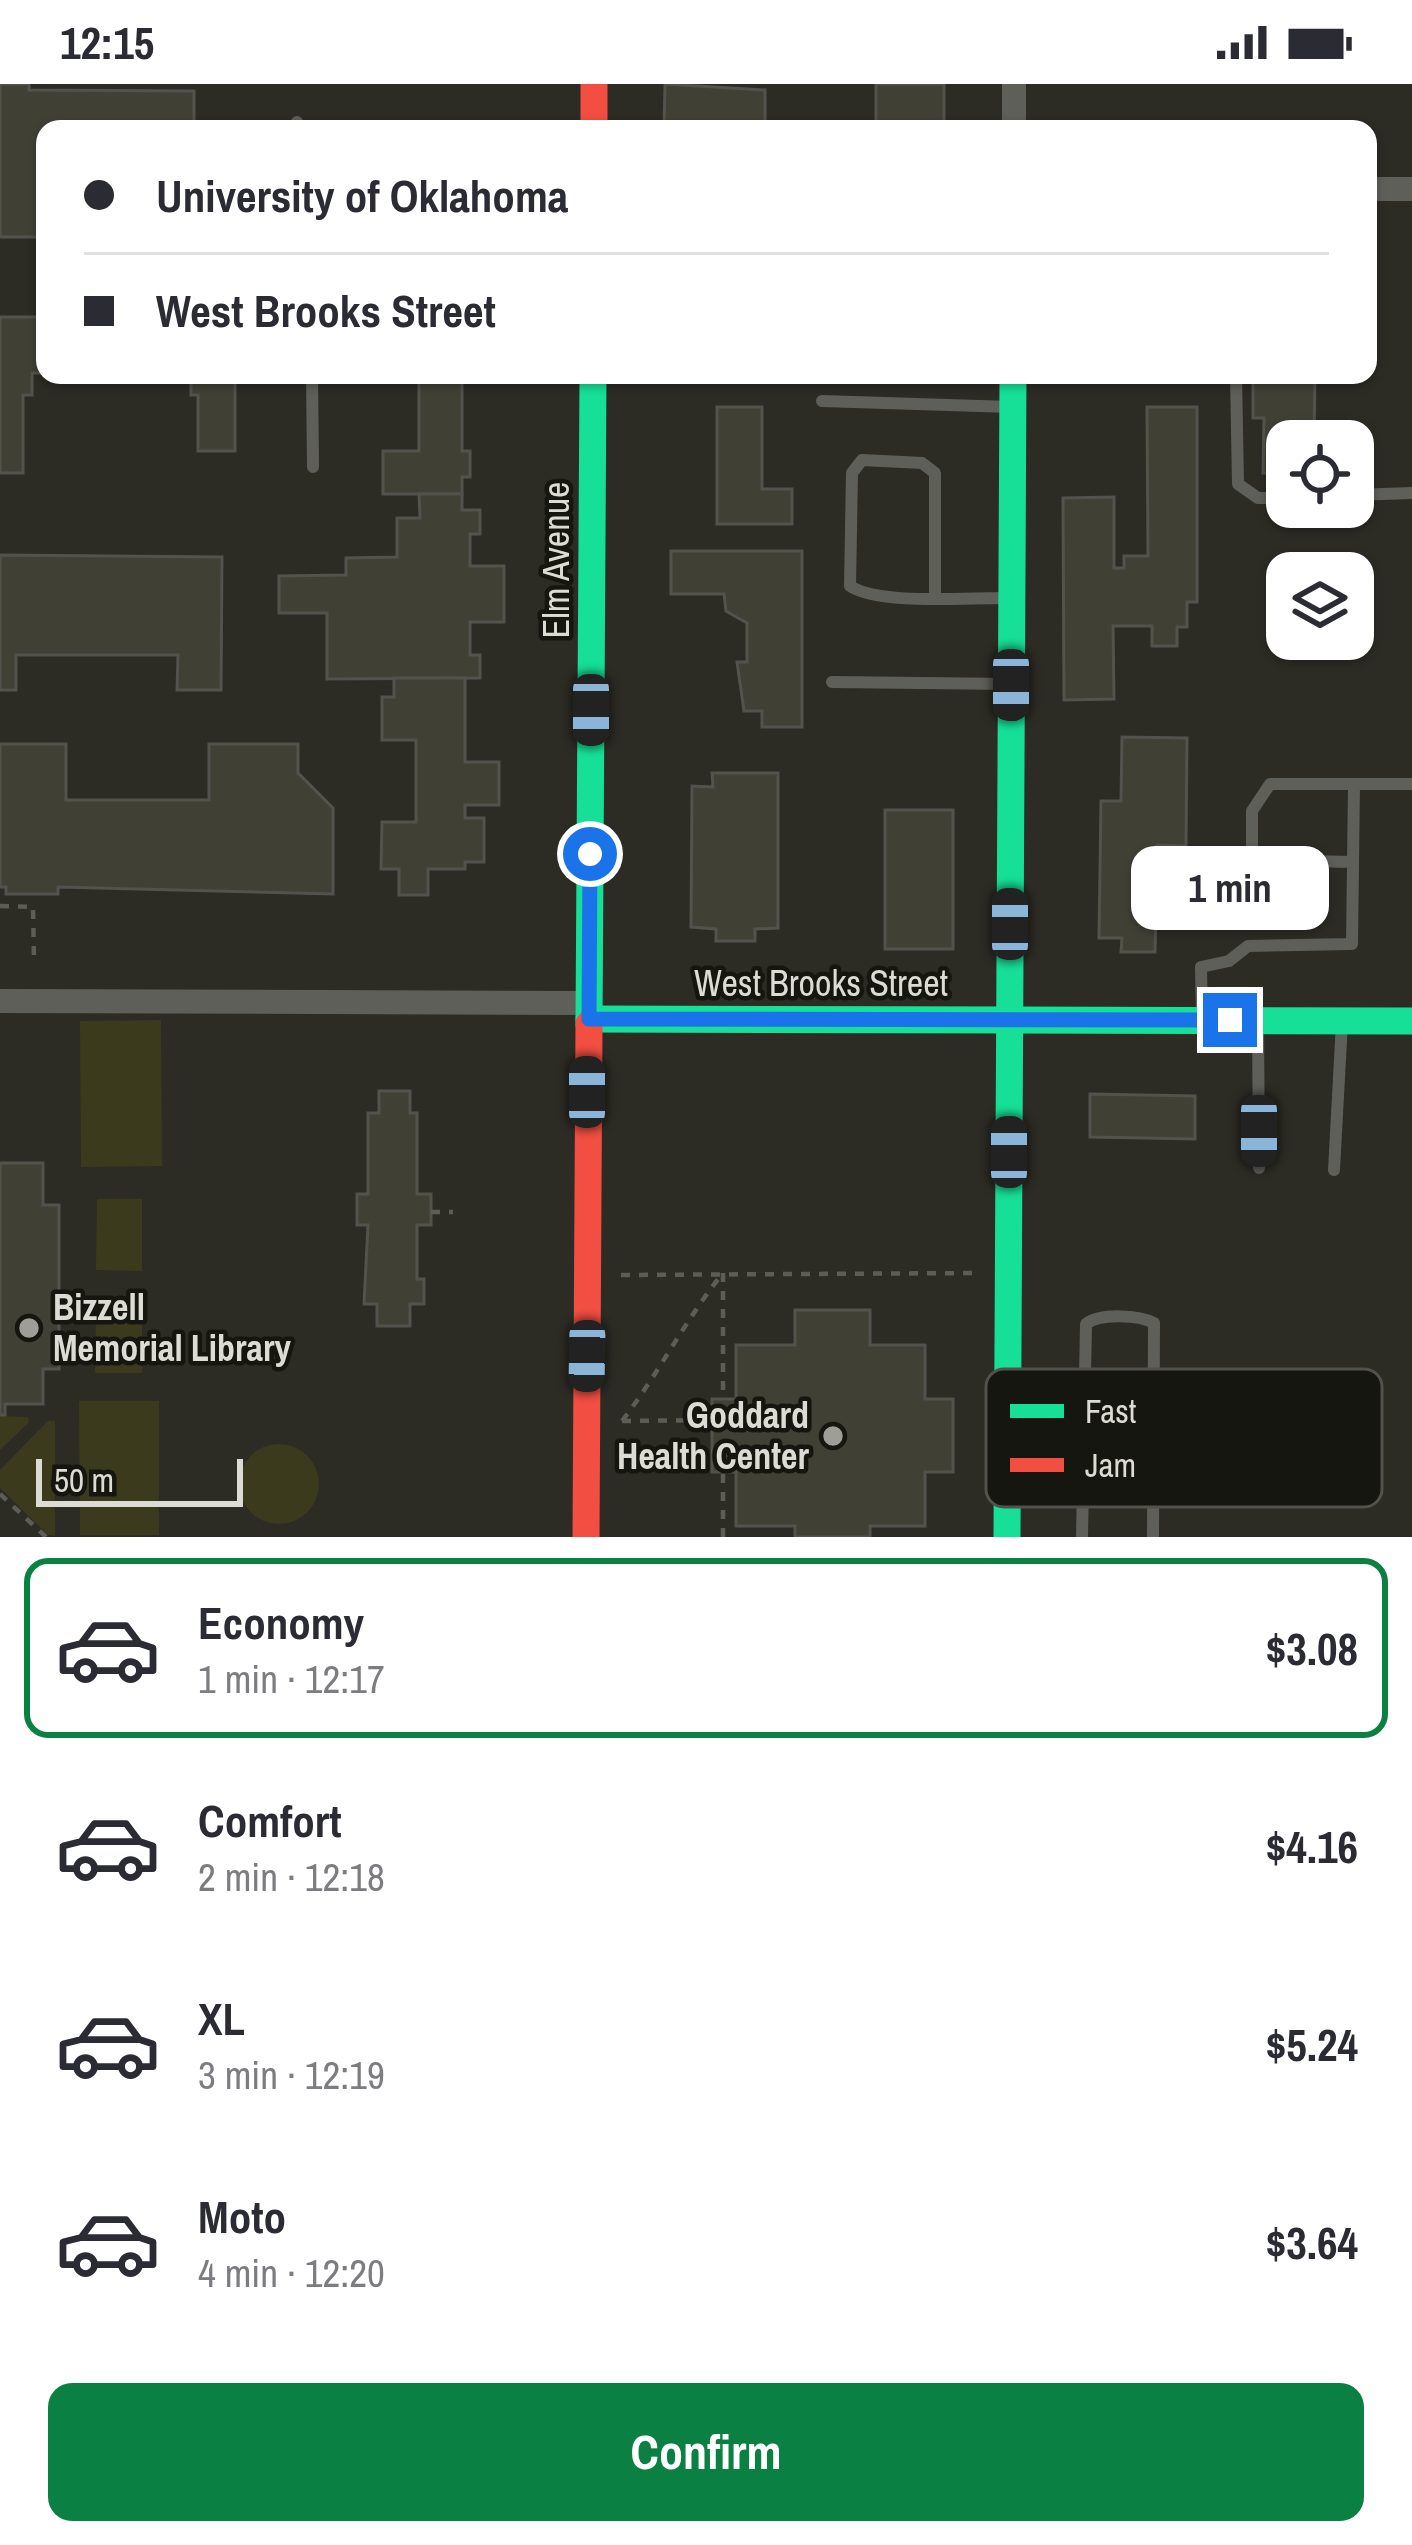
<!DOCTYPE html>
<html lang="en">
<head>
<meta charset="utf-8">
<style>
  :root { --surface:#fff; --page:#f2f2f3; --text:#2b2b33; --muted:#7c7c81; --line:#e1e1e2; --accent:#0b8043 }
  body { margin:0; font-family:"Archivo Narrow",sans-serif; background:var(--page); color:var(--text); height:100vh; display:flex; flex-direction:column; font-size:45px; white-space:nowrap }
  * { box-sizing:border-box; margin:0 }
  p { font-size:39px; color:var(--muted) }
  .icon { flex:none; width:66px; height:66px; fill:none; stroke:currentColor; stroke-width:2; stroke-linecap:round; stroke-linejoin:round }
  .map { position:relative; height:1453px; overflow:hidden }
  .side { display:flex; flex-direction:column; background:var(--surface); flex:1 }
  .side>* { flex:none }
  .banner { position:absolute; left:36px; top:36px; width:1341px; height:264px; border-radius:24px; box-shadow:0 3px 9px #0004; display:grid; align-content:center; height:264px; padding:0 48px; background:var(--surface) }
  .controls { position:absolute; left:1266px; top:336px; display:grid; gap:24px }
  .controls a { display:grid; place-items:center; width:108px; height:108px; border-radius:24px; background:var(--surface); box-shadow:0 3px 9px #0004; font-size:60px }
  .scale { position:absolute; left:36px; bottom:30px; width:207px; box-sizing:border-box; padding-left:12px; border:6px solid #dddcd4; border-top:0; font-size:33px; line-height:42px; white-space:nowrap; color:#dddcd4; -webkit-text-stroke:9px #161610; paint-order:stroke }
  .end { position:absolute; width:54px; height:54px; margin:-27px; border:15px solid #1a73e8; background:#fff; box-shadow:0 0 0 6px #fff }
  .from { border-radius:50% }
  .bubble { position:absolute; height:84px; border-radius:24px; background:var(--surface); box-shadow:0 3px 9px #0004; font-size:39px; font-weight:800; line-height:84px; text-align:center }
  .car { position:absolute; width:36px; height:72px; margin:-36px -18px; border-radius:15px; box-shadow:0 0 9px 3px #0007; background:linear-gradient(#222 24%,#8ab4d8 0 40%,#222 0 76%,#8ab4d8 0 86%,#222 0) }
  .banner b { display:flex; align-items:center; gap:42px; height:114px; font-size:45px }
  .banner b+b { border-top:3px solid var(--line) }
  .banner i { width:30px; height:30px; background:var(--text) }
  ul { padding:21px 0 0; list-style:none }
  li { display:flex; align-items:center; gap:36px; height:180px; margin:0 24px 18px; padding:0 24px; border:6px solid transparent; border-radius:24px }
  li div { flex:1 }
  li b { display:block; font-size:45px }
  li em { font-style:normal; font-weight:800 }
  li.on { border-color:var(--accent) }
  li>.icon { width:108px; height:108px; stroke-width:1.5 }
  .cta { display:flex; gap:24px; margin-top:auto; padding:24px 48px }
  .cta a { flex:1; height:138px; border-radius:24px; background:var(--accent); color:#fff; font-size:48px; font-weight:800; line-height:138px; text-align:center }
  .status { display:flex; justify-content:space-between; align-items:center; height:84px; padding:0 60px; background:var(--surface); direction:ltr }
  .status svg { height:33px; fill:currentColor }
  .map>svg:first-child { display:block }
  .green { fill:#3c3a1d }
  .building { fill:#414035; stroke:#53524d; stroke-width:3 }
  .lines { fill:none; stroke-linecap:round; stroke-linejoin:round }
  .path { stroke:#5d5d58; stroke-width:4.5; stroke-dasharray:9 9; stroke-linecap:butt }
  .lane { stroke:#5f5f5a; stroke-width:12 }
  .street { stroke:#5f5f5a; stroke-width:24 }
  .fast { stroke:#16e098; stroke-width:27 }
  .jam { stroke:#f24e42; stroke-width:27 }
  .route { stroke:#1a73e8; stroke-width:15 }
  .poi-dot { fill:#9f9e96; stroke:#161610; stroke-width:4.5 }
  .labels { text-anchor:middle; stroke-width:9; stroke-linejoin:round; paint-order:stroke }
  .street-label { font-size:36px; fill:#dddcd4; stroke:#161610 }
  .poi-label { font-size:36px; font-weight:bold; fill:#dddcd4; stroke:#161610; text-anchor:start }
  .key { fill:#161610; stroke:#52514b; stroke-width:3 }
  .key-label { font-size:33px; fill:#dddcd4 }
</style>
</head>
<body>
<div class="status"><b>12:15</b><svg viewBox="0 0 49 12"><path d="M0 12V9h3v3zM5 12V6h3v6zM10 12V3h3v9zM15 12V0h3v12zM26 1h20v11H26zM47 4h2v5h-2z"/></svg></div>
<div class="map">
<svg width="1412" height="1453" viewBox="0 0 1412 1453">
  <rect width="100%" height="100%" fill="#2c2b24"/>
  <!-- green -->
  <g class="green">
    <polygon points="161,936 162,1082 81,1083 80,937"/>
    <polygon points="97,1115 142,1115 142,1187 96,1186"/>
    <polygon points="96,1216 142,1216 142,1289 95,1289"/>
    <polygon points="159,1317 159,1451 80,1451 79,1317"/>
    <polygon points="0,1332 28,1333 29,1338 0,1366"/>
    <polygon points="48,1337 55,1337 55,1452 48,1451 0,1404 0,1386"/>
    <circle cx="279" cy="1400" r="40"/>
  </g>
  <!-- building -->
  <g class="building">
    <polygon points="0,0 29,0 29,6 194,7 194,45 45,45 45,153 0,153"/>
    <polygon points="665,0 765,6 765,39 691,38 691,45 664,45"/>
    <rect x="876" y="0" width="68" height="45"/>
    <polygon points="0,233 45,233 45,289 32,289 32,311 23,311 23,389 0,389"/>
    <polygon points="191,291 235,291 235,367 198,367 198,311 191,311"/>
    <polygon points="419,291 462,291 462,367 470,367 470,393 462,393 462,410 383,410 383,367 419,367"/>
    <polygon points="1253,291 1315,291 1314,357 1287,357 1287,389 1263,389 1264,334 1253,334"/>
    <polygon points="717,323 762,323 762,405 792,405 792,440 717,440"/>
    <polygon points="1147,323 1197,323 1197,518 1187,518 1187,543 1177,543 1177,562 1152,562 1152,542 1113,542 1114,615 1064,616 1063,414 1114,413 1114,484 1124,484 1124,472 1148,472"/>
    <polygon points="419,410 462,410 462,426 480,426 480,450 470,450 470,482 504,482 504,538 470,538 470,571 480,571 480,594 327,595 327,529 279,529 279,492 346,491 346,474 397,473 397,434 420,434"/>
    <polygon points="671,467 802,467 802,643 762,643 762,627 744,627 737,578 747,578 747,539 726,527 724,510 671,510"/>
    <polygon points="0,471 222,473 221,606 177,606 178,571 16,571 16,606 0,606"/>
    <polygon points="394,594 465,594 465,678 499,678 499,721 465,721 465,734 484,734 484,778 465,778 465,785 428,785 428,811 399,811 399,785 381,785 382,738 416,738 416,656 382,656 382,613 394,613"/>
    <polygon points="1122,653 1187,654 1186,762 1157,761 1157,793 1176,794 1176,826 1156,826 1155,868 1121,868 1122,854 1099,854 1101,717 1121,717"/>
    <polygon points="0,660 66,660 66,716 209,716 209,660 298,660 298,689 333,724 333,810 58,803 58,810 6,810 6,803 0,803"/>
    <polygon points="712,689 778,689 778,844 755,845 755,857 716,857 716,845 691,843 692,702 713,703"/>
    <rect x="885" y="726" width="68" height="139"/>
    <polygon points="379,1007 410,1007 410,1029 417,1029 417,1110 431,1110 431,1141 417,1141 417,1195 424,1195 424,1220 410,1220 410,1242 377,1242 377,1220 364,1220 368,1141 357,1141 357,1110 368,1110 368,1029 379,1029"/>
    <polygon points="1090,1010 1195,1012 1195,1055 1090,1053"/>
    <polygon points="0,1079 43,1079 43,1121 59,1121 59,1285 43,1285 43,1320 5,1320 5,1331 0,1331"/>
    <polygon points="795,1226 870,1226 870,1261 925,1261 925,1315 953,1315 953,1388 925,1388 925,1442 870,1442 870,1453 795,1453 795,1442 736,1442 736,1388 712,1388 712,1315 736,1315 736,1261 795,1261"/>
  </g>
  <g class="lines">
    <!-- path -->
    <g class="path">
      <polyline points="0,822 33,823 34,876"/>
      <polyline points="431,1128 453,1128"/>
      <polyline points="723,1189 723,1315"/>
      <polyline points="621,1191 979,1189"/>
      <path d="M622,1337c37,-48 63,-101 101,-148"/>
      <polyline points="622,1337 712,1336"/>
      <polyline points="621,1368 712,1367"/>
      <polyline points="0,1410 46,1453"/>
      <polyline points="723,1453 723,1388"/>
    </g>
    <!-- lane -->
    <g class="lane">
      <polyline points="297,38 297,45"/>
      <polyline points="312,291 313,383"/>
      <polyline points="1236,291 1238,400 1258,414 1287,414"/>
      <polyline points="822,317 1011,323"/>
      <polyline points="1353,411 1412,409"/>
      <path d="M935,512v-123l-13,-10 -60,-3 -10,13 -2,113c31,20 120,11 160,12"/>
      <polyline points="832,598 1010,600"/>
      <polyline points="1354,700 1412,700"/>
      <polyline points="1202,935 1201,883 1229,877 1248,862 1352,860 1354,700 1270,700 1252,727 1252,776 1353,778"/>
      <polyline points="1258,937 1259,1084"/>
      <polyline points="1334,1086 1342,938"/>
      <path d="M1082,1453l4,-213c14,-11 53,-9 68,-1l-1,214"/>
    </g>
    <!-- street -->
    <g class="street">
      <polyline points="1014,45 1014,0"/>
      <polyline points="1368,105 1412,105"/>
      <polyline points="0,917 589,919"/>
    </g>
    <!-- fast -->
    <g class="fast">
      <polyline points="589,935 1412,937"/>
      <polyline points="589,940 593,291"/>
      <polyline points="1007,1453 1013,291"/>
    </g>
    <!-- jam -->
    <g class="jam">
      <polyline points="594,0 594,45"/>
      <polyline points="586,1453 589,940"/>
    </g>
  </g>
  <g class="lines">
    <!-- route -->
    <polyline class="route" points="590,770 589,935 1230,936"/>
  </g>
  <!-- markers -->
  <g class="poi-dot">
    <circle cx="29" cy="1244" r="12"/>
    <circle cx="833" cy="1352" r="12"/>
  </g>
  <g class="labels">
    <!-- street labels -->
    <g class="street-label">
      <text transform="translate(556 476) rotate(-90)" y="13">Elm Avenue</text>
      <text x="821" y="912">West Brooks Street</text>
    </g>
    <!-- poi labels -->
    <g class="poi-label">
      <text x="53" y="1236">Bizzell<tspan x="53" dy="41">Memorial Library</tspan></text>
      <text x="809" y="1344" text-anchor="end">Goddard<tspan x="809" dy="41">Health Center</tspan></text>
    </g>
  </g>
  <!-- legend -->
  <rect x="986" y="1285" width="396" height="138" rx="18" class="key"/>
  <rect x="1010" y="1320" width="54" height="14" fill="#16e098"/>
  <rect x="1010" y="1374" width="54" height="14" fill="#f24e42"/>
  <g class="key-label">
    <text x="1085" y="1339">Fast</text>
    <text x="1085" y="1393">Jam</text>
  </g>
</svg>
<div class="controls">
<a><svg class="icon" aria-label="locate" viewBox="0 0 24 24"><circle cx="12" cy="12" r="6"/><path d="M12 2v4M12 18v4M2 12h4M18 12h4"/></svg></a>
<a><svg class="icon" aria-label="layers" viewBox="0 0 24 24"><path d="M12 4l9 5-9 5-9-5zM3 14l9 5 9-5"/></svg></a>
</div>
<div class="scale">50 m</div>
<i class="end from" style="left:590px;top:770px"></i>
<i class="end" style="left:1230px;top:936px"></i>
<div class="bubble" style="left:1131px;top:762px;width:198px">1 min</div>
<i class="car" style="left:1011px;top:601px;rotate:180deg"></i>
<i class="car" style="left:591px;top:626px;rotate:180deg"></i>
<i class="car" style="left:1010px;top:840px;rotate:0deg"></i>
<i class="car" style="left:587px;top:1008px;rotate:0deg"></i>
<i class="car" style="left:1259px;top:1047px;rotate:180deg"></i>
<i class="car" style="left:1009px;top:1068px;rotate:0deg"></i>
<i class="car" style="left:587px;top:1272px;rotate:181deg"></i>
<div class="banner">
<b><i class="from"></i>University of Oklahoma</b>
<b><i></i>West Brooks Street</b>
</div>
</div>
<section class="side">
<ul>
<li class="on"><svg class="icon" aria-label="car" viewBox="0 0 24 24"><path d="M5 17H2v-5l4-1 3-4h7l3 4 3 1v5h-3M9 17h6M6 11h13"/><circle cx="7" cy="17" r="2"/><circle cx="17" cy="17" r="2"/></svg><div><b>Economy</b><p>1 min · 12:17</p></div><em>$3.08</em></li>
<li><svg class="icon" aria-label="car" viewBox="0 0 24 24"><path d="M5 17H2v-5l4-1 3-4h7l3 4 3 1v5h-3M9 17h6M6 11h13"/><circle cx="7" cy="17" r="2"/><circle cx="17" cy="17" r="2"/></svg><div><b>Comfort</b><p>2 min · 12:18</p></div><em>$4.16</em></li>
<li><svg class="icon" aria-label="car" viewBox="0 0 24 24"><path d="M5 17H2v-5l4-1 3-4h7l3 4 3 1v5h-3M9 17h6M6 11h13"/><circle cx="7" cy="17" r="2"/><circle cx="17" cy="17" r="2"/></svg><div><b>XL</b><p>3 min · 12:19</p></div><em>$5.24</em></li>
<li><svg class="icon" aria-label="car" viewBox="0 0 24 24"><path d="M5 17H2v-5l4-1 3-4h7l3 4 3 1v5h-3M9 17h6M6 11h13"/><circle cx="7" cy="17" r="2"/><circle cx="17" cy="17" r="2"/></svg><div><b>Moto</b><p>4 min · 12:20</p></div><em>$3.64</em></li>
</ul>
<div class="cta"><a>Confirm</a></div>
</section>
</body>
</html>
